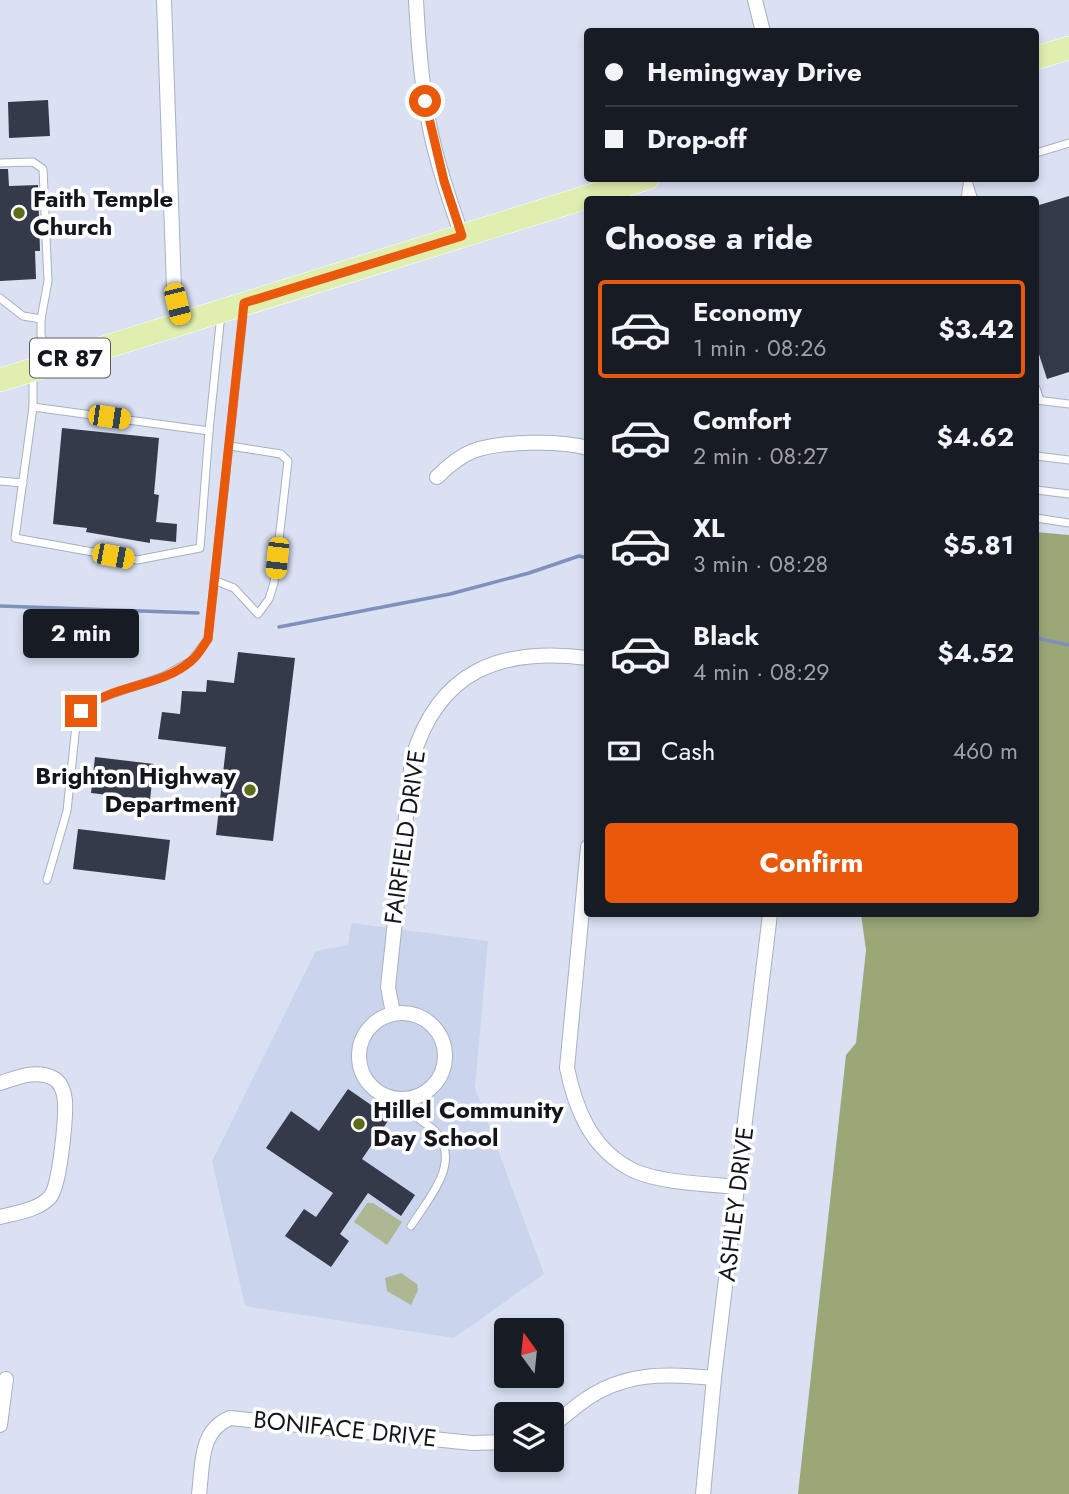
<!DOCTYPE html>
<html lang="en">
<head>
<meta charset="utf-8">
<style>
  :root { --surface:#171b24; --page:#242831; --text:#f1f3f6; --muted:#9ea1a6; --line:#363941; --accent:#ea580c }
  body { margin:0; font-family:Jost,sans-serif; background:var(--page); color:var(--text); height:100vh; display:flex; flex-direction:column; font-size:26px; white-space:nowrap }
  * { box-sizing:border-box; margin:0 }
  p { font-size:23px; color:var(--muted) }
  .icon { flex:none; width:38px; height:38px; fill:none; stroke:currentColor; stroke-width:2; stroke-linecap:round; stroke-linejoin:round }
  .map { position:relative; flex:1; overflow:hidden }
  .panel { position:absolute; left:584px; top:196px; width:455px; height:721px; display:flex; flex-direction:column; background:var(--surface); border-radius:7px; box-shadow:0 4px 10px #0003 }
  .panel>* { flex:none }
  .banner { position:absolute; left:584px; top:28px; width:455px; height:154px; border-radius:7px; box-shadow:0 4px 10px #0003; display:grid; align-content:center; height:154px; padding:0 21px; background:var(--surface) }
  .needle { width:46px; rotate:345deg }
  .fabs { position:absolute; left:494px; top:1318px; display:grid; gap:14px }
  .fabs a { display:grid; place-items:center; width:70px; height:70px; border-radius:7px; background:var(--surface); box-shadow:0 4px 10px #0003; font-size:35px }
  .end { position:absolute; width:32px; height:32px; margin:-16px; border:9px solid #ea580c; background:#fff; box-shadow:0 0 0 4px #fff }
  .from { border-radius:50% }
  .bubble { position:absolute; height:49px; border-radius:7px; background:var(--surface); box-shadow:0 4px 10px #0003; font-size:23px; font-weight:700; line-height:49px; text-align:center }
  .car { position:absolute; width:21px; height:42px; margin:-21px -10px; border-radius:9px; box-shadow:0 0 5px 2px #0007; background:linear-gradient(#f5c518 24%,#345 0 40%,#f5c518 0 76%,#345 0 86%,#f5c518 0) }
  .banner b { display:flex; align-items:center; gap:24px; height:66px; font-size:26px }
  .banner b+b { border-top:2px solid var(--line) }
  .banner i { width:18px; height:18px; background:var(--text) }
  ul { padding:0; list-style:none }
  li { display:flex; align-items:center; gap:21px; height:98px; margin:0 14px 10px; padding:0 7px; border:4px solid transparent; border-radius:7px }
  li div { flex:1 }
  li b { display:block; font-size:26px }
  li em { font-style:normal; font-weight:700 }
  li.active { border-color:var(--accent) }
  li>.icon { width:63px; height:63px; stroke-width:1.5 }
  h2 { padding:0 21px; font-size:32px; line-height:84px }
  .pay { display:flex; align-items:center; gap:18px; height:77px; padding:0 21px; font-size:26px }
  .pay p { margin-inline-start:auto }
  .action { display:flex; gap:14px; margin-top:auto; padding:14px 21px }
  .action a { flex:1; height:80px; border-radius:7px; background:var(--accent); color:#fff; font-size:28px; font-weight:700; line-height:80px; text-align:center }
  .map>svg:first-child { display:block }
  .built { fill:#cad4ed }
  .green { fill:#aeb794 }
  .forest { fill:#9ca778 }
  .lines { fill:none; stroke-linecap:round; stroke-linejoin:round }
  .stream { stroke:#7f91bb; stroke-width:3.5 }
  .building { fill:#343a49 }
  .service-casing { stroke:#a8b0c1; stroke-width:9 }
  .minor-casing { stroke:#a8b0c1; stroke-width:16 }
  .primary-casing { stroke:#fff; stroke-width:24 }
  .service { stroke:#fff; stroke-width:7 }
  .minor { stroke:#fff; stroke-width:14 }
  .primary { stroke:#e0eeaf; stroke-width:23 }
  .route { stroke:#ea580c; stroke-width:9 }
  .poi-dot { fill:#5d6c16; stroke:#fff; stroke-width:2.5 }
  .labels { text-anchor:middle; stroke-width:7; stroke-linejoin:round; paint-order:stroke }
  .shield { fill:#fff; stroke:#5a5c60; stroke-width:2 }
  .shield-label { font-size:23px; font-weight:bold; fill:#13161c }
  .poi-label { font-size:24px; font-weight:bold; fill:#13161c; stroke:#fff; text-anchor:start }
  .street-label { font-size:24px; fill:#13161c; stroke:#fff }
</style>
</head>
<body>
<div class="map">
<svg width="1069" height="1494" viewBox="0 0 1069 1494">
  <rect width="100%" height="100%" fill="#d9e1f3"/>
  <!-- built -->
  <polygon class="built" points="351,923 488,941 475,1088 544,1274 454,1338 245,1306 212,1161 316,951 348,945"/>
  <!-- green -->
  <g class="green">
    <polygon points="367,1203 373,1203 402,1222 387,1245 354,1222"/>
    <polygon points="401,1273 417,1284 418,1290 411,1305 387,1291 385,1278"/>
  </g>
  <!-- forest -->
  <polygon class="forest" points="1036,532 1069,535 1069,1494 798,1494 846,1055 856,1043 866,950 861,914 1036,914"/>
  <g class="lines">
    <!-- stream -->
    <g class="stream">
      <polyline points="0,606 198,613"/>
      <polyline points="279,627 450,594 529,573 579,556 588,558"/>
      <polyline points="1036,638 1069,645"/>
    </g>
  </g>
  <!-- building -->
  <g class="building">
    <polygon points="48,100 50,136 9,138 8,102"/>
    <polygon points="0,169 8,169 9,186 38,185 40,251 35,251 36,279 0,281"/>
    <polygon points="1069,196 1069,372 1047,379 1036,345 1036,206"/>
    <polygon points="62,428 159,438 154,494 159,495 156,522 177,524 176,542 150,539 150,543 86,532 87,528 53,524"/>
    <polygon points="238,652 295,658 273,841 216,835 226,747 158,739 162,712 180,714 182,691 206,692 207,680 234,683"/>
    <polygon points="95,757 154,764 150,800 91,793"/>
    <polygon points="78,829 170,840 165,880 73,869"/>
    <polygon points="348,1089 390,1118 362,1159 415,1195 401,1216 368,1193 340,1234 349,1241 331,1267 285,1236 304,1209 316,1217 333,1193 266,1148 291,1111 319,1131"/>
  </g>
  <g class="lines">
    <!-- service casing -->
    <g class="service-casing">
      <g id="service">
        <polyline points="1036,153 1069,143"/>
        <polyline points="0,163 33,162 43,169 48,281 41,319"/>
        <polyline points="969,184 974,200"/>
        <polyline points="965,200 968,178"/>
        <polyline points="0,298 23,316 41,319 41,335 50,361"/>
        <polyline points="33,375 33,407 209,431 221,314"/>
        <polyline points="1036,388 1040,400"/>
        <polyline points="1036,400 1069,404"/>
        <polyline points="33,407 15,538 137,560 200,548 209,431"/>
        <polyline points="1036,456 1069,460"/>
        <polyline points="0,481 23,483"/>
        <polyline points="1036,490 1069,494"/>
        <polyline points="1036,518 1069,523"/>
        <polyline points="216,581 234,588 258,614 269,599 274,583 288,461 281,454 230,446"/>
        <polyline points="47,880 67,811 76,725 81,711 92,701 164,676 191,661 208,639 244,307"/>
        <path d="M404,1099c4,6 8,13 13,18 5,5 13,9 18,14 28,31 -7,68 -24,95"/>
      </g>
    </g>
    <!-- minor casing -->
    <g class="minor-casing">
      <g id="minor">
        <polyline points="164,0 174,288 181,322"/>
        <path d="M416,0c2,40 5,79 12,118 7,40 21,80 34,118"/>
        <polyline points="755,0 763,32"/>
        <path d="M437,477c10,-10 23,-21 36,-26 28,-10 87,-11 115,-3"/>
        <path d="M588,847l-21,221c8,39 23,78 60,99 26,16 81,17 112,20"/>
        <circle cx="402" cy="1056" r="43"/>
        <path d="M393,1013l-5,-26 24,-227c26,-90 89,-113 176,-102"/>
        <path d="M0,1083c16,-5 37,-14 53,-5 8,4 11,14 12,23 1,16 -5,85 -15,96 -11,13 -35,16 -50,20"/>
        <polyline points="0,1425 6,1379"/>
        <path d="M551,1426c11,-7 20,-16 31,-24 41,-30 84,-29 132,-24"/>
        <path d="M199,1494c4,-30 0,-63 31,-76l242,25 34,-1"/>
        <polyline points="703,1494 714,1378 770,914"/>
      </g>
    </g>
    <!-- primary casing -->
    <g class="primary-casing">
      <g id="primary">
        <polyline points="1036,58 1069,48"/>
        <polyline points="0,380 648,178"/>
      </g>
    </g>
    <!-- service -->
    <use href="#service" class="service"/>
    <!-- minor -->
    <use href="#minor" class="minor"/>
    <!-- primary -->
    <use href="#primary" class="primary"/>
  </g>
  <g class="lines">
    <!-- route -->
    <path class="route" d="M81,711c30,-27 79,-23 110,-50 7,-5 12,-15 17,-22l36,-336 218,-67 -18,-55 -19,-80"/>
  </g>
  <!-- markers -->
  <g class="poi-dot">
    <circle cx="19" cy="213" r="7"/>
    <circle cx="250" cy="790" r="7"/>
    <circle cx="359" cy="1124" r="7"/>
  </g>
  <g class="labels">
    <!-- shield labels -->
    <rect class="shield" x="30" y="338.5" width="80" height="39" rx="5"/>
    <g class="shield-label">
      <text x="70" y="366">CR 87</text>
    </g>
    <!-- poi labels -->
    <g class="poi-label">
      <text x="33" y="207">Faith Temple<tspan x="33" dy="28">Church</tspan></text>
      <text x="236" y="784" text-anchor="end">Brighton Highway<tspan x="236" dy="28">Department</tspan></text>
      <text x="373" y="1118">Hillel Community<tspan x="373" dy="28">Day School</tspan></text>
    </g>
    <!-- street labels -->
    <g class="street-label">
      <text transform="translate(405 837) rotate(-82)" y="8">FAIRFIELD DRIVE</text>
      <text transform="translate(736 1204) rotate(-83)" y="8">ASHLEY DRIVE</text>
      <text transform="translate(345 1429) rotate(6)" y="8">BONIFACE DRIVE</text>
    </g>
  </g>
</svg>
<div class="fabs">
<a><svg class="needle" viewBox="-14 -14 28 28"><path d="M0-13l5 13h-10z" fill="#e53935"/><path d="M0 13l5-13h-10z" fill="#9ea1a6"/></svg></a>
<a><svg class="icon" aria-label="layers" viewBox="0 0 24 24"><path d="M12 4l9 5-9 5-9-5zM3 14l9 5 9-5"/></svg></a>
</div>
<i class="end from" style="left:425px;top:101px"></i>
<i class="end" style="left:81px;top:711px"></i>
<div class="bubble" style="left:23px;top:609px;width:116px">2 min</div>
<i class="car" style="left:177px;top:304px;rotate:166deg"></i>
<i class="car" style="left:109px;top:417px;rotate:98deg"></i>
<i class="car" style="left:113px;top:556px;rotate:101deg"></i>
<i class="car" style="left:277px;top:558px;rotate:186deg"></i>
<div class="banner">
<b><i class="from"></i>Hemingway Drive</b>
<b><i></i>Drop-off</b>
</div>
<section class="panel">
<h2>Choose a ride</h2>
<ul>
<li class="active"><svg class="icon" aria-label="car" viewBox="0 0 24 24"><path d="M5 17H2v-5l4-1 3-4h7l3 4 3 1v5h-3M9 17h6M6 11h13"/><circle cx="7" cy="17" r="2"/><circle cx="17" cy="17" r="2"/></svg><div><b>Economy</b><p>1 min · 08:26</p></div><em>$3.42</em></li>
<li><svg class="icon" aria-label="car" viewBox="0 0 24 24"><path d="M5 17H2v-5l4-1 3-4h7l3 4 3 1v5h-3M9 17h6M6 11h13"/><circle cx="7" cy="17" r="2"/><circle cx="17" cy="17" r="2"/></svg><div><b>Comfort</b><p>2 min · 08:27</p></div><em>$4.62</em></li>
<li><svg class="icon" aria-label="car" viewBox="0 0 24 24"><path d="M5 17H2v-5l4-1 3-4h7l3 4 3 1v5h-3M9 17h6M6 11h13"/><circle cx="7" cy="17" r="2"/><circle cx="17" cy="17" r="2"/></svg><div><b>XL</b><p>3 min · 08:28</p></div><em>$5.81</em></li>
<li><svg class="icon" aria-label="car" viewBox="0 0 24 24"><path d="M5 17H2v-5l4-1 3-4h7l3 4 3 1v5h-3M9 17h6M6 11h13"/><circle cx="7" cy="17" r="2"/><circle cx="17" cy="17" r="2"/></svg><div><b>Black</b><p>4 min · 08:29</p></div><em>$4.52</em></li>
</ul>
<div class="pay"><svg class="icon" aria-label="cash" viewBox="0 0 24 24"><path d="M3 7h18v10H3z"/><circle cx="12" cy="12" r="2"/></svg>Cash<p>460 m</p></div>
<div class="action"><a>Confirm</a></div>
</section>
</div>
</body>
</html>
